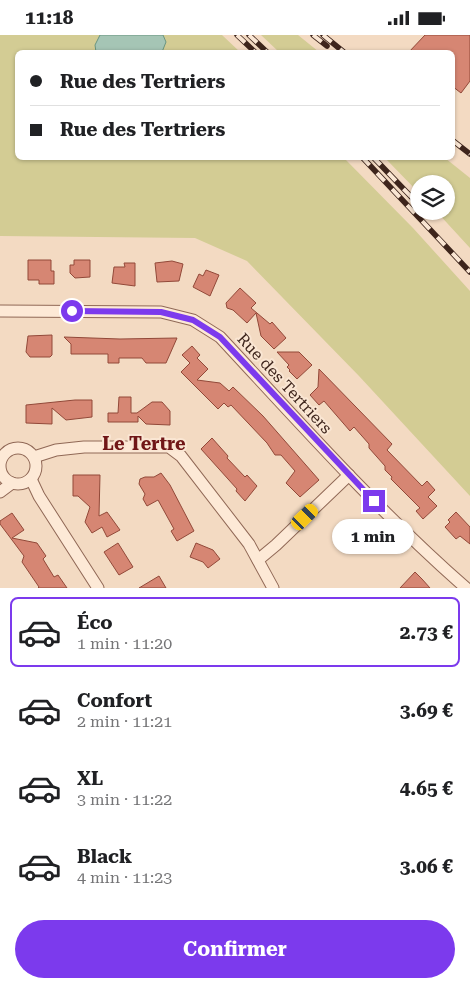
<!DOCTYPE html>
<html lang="fr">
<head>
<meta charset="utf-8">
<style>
  :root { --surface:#fff; --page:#f6f6f6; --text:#202124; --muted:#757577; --line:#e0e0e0; --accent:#7c3aed }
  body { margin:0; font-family:"Roboto Serif",serif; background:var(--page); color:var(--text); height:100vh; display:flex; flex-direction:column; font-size:19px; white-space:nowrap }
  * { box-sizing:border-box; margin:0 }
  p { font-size:16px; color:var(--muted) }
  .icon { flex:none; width:28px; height:28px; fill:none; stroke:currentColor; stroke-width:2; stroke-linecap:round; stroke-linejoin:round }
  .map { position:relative; height:553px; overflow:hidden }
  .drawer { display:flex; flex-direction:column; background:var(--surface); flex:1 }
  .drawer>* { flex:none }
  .top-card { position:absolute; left:15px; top:15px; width:440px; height:110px; border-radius:8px; box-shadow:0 1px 4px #0004; display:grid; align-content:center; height:110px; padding:0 15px; background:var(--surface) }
  .controls { position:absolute; left:410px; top:140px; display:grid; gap:10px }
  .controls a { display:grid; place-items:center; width:45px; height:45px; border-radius:50%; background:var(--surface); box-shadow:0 1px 4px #0004; font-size:25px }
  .end { position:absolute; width:22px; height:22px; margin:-11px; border:6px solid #7c3aed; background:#fff; box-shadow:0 0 0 2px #fff }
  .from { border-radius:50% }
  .bubble { position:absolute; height:35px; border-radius:18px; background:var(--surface); box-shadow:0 1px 4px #0004; font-size:16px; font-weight:700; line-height:35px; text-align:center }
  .car { position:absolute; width:15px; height:30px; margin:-15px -8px; border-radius:6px; box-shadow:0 0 4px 1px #0007; background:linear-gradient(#f5c518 24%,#345 0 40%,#f5c518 0 76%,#345 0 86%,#f5c518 0) }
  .top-card b { display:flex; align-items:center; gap:18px; height:48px; font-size:19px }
  .top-card b+b { border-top:1px solid var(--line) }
  .top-card i { width:12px; height:12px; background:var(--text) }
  ul { padding:9px 0 0; list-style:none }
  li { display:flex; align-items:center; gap:15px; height:70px; margin:0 10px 8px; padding:0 5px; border:2px solid transparent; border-radius:8px }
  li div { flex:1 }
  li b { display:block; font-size:19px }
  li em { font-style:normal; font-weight:700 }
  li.on { border-color:var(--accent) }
  li>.icon { width:45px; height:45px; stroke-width:1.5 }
  .primary-button { display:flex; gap:10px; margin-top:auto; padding:10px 15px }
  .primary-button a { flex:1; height:58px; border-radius:30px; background:var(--accent); color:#fff; font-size:20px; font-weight:700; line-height:58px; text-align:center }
  .status { display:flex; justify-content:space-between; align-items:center; height:35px; padding:0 25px; background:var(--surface); direction:ltr }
  .status svg { height:14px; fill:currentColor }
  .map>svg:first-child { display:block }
  .green { fill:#d3cc94 }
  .water { fill:#a5c5b5; stroke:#6a9581 }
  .building { fill:#d68673; stroke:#924939 }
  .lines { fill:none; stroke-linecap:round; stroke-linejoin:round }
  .street-casing { stroke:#906856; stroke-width:13 }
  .street { stroke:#fde9d6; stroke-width:11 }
  .rail-casing { stroke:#3e251c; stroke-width:5.5 }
  .rail { stroke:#fae6d3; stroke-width:4; stroke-dasharray:11; stroke-linecap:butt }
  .route { stroke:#7c3aed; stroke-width:6 }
  .labels { text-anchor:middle; stroke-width:4; stroke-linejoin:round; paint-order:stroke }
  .street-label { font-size:16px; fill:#3e251c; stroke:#fae6d3 }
  .neighbourhood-label { font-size:18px; font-weight:bold; fill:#701617; stroke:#fae6d3 }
</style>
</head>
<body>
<div class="status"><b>11:18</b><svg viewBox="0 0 49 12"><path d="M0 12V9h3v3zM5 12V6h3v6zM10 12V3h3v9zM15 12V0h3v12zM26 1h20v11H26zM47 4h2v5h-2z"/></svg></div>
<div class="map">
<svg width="470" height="553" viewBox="0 0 470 553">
  <rect width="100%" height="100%" fill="#f3dac2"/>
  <!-- green -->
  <g class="green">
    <polygon points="0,0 222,0 240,17 18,18 18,122 344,123 413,193 470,256 470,461 359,341 247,226 195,203 0,201"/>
    <polygon points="261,0 298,0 319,17 279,17"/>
    <polygon points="385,123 445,123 470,143 470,213 436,176 446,176 446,149 419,149 419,158"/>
  </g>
  <!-- water -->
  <polygon class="water" points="100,0 163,0 166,7 162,17 96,17 95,10"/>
  <!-- building -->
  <g class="building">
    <polygon points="425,0 470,0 470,46 461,58 452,51 452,18 408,18"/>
    <polygon points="28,225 51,225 51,236 54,236 54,249 39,249 39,245 28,245"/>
    <polygon points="74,225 90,225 90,242 75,243 70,238 70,230 74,230"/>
    <polygon points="172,226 183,229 179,246 157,247 155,228"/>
    <polygon points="124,228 135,228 135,251 112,248 114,232 125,232"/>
    <polygon points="206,235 219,240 210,261 193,252 199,239 203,241"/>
    <polygon points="240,253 256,268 251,273 270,289 272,287 286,303 274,314 261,301 256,278 247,288 233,275 227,273 226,268"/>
    <polygon points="52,300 52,320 50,322 30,322 26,317 28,301"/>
    <polygon points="64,302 120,304 177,303 166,328 146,328 142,323 119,323 119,328 108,328 108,319 71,319 71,309"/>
    <polygon points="192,311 200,320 197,323 208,334 197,345 220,348 229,356 233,352 263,381 319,445 300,462 286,448 295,436 281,420 275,420 267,408 231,370 228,372 224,368 218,374 181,337 190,328 182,320"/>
    <polygon points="277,317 299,317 312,330 297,344 289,336 290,335 287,332 289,330"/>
    <polygon points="319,334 392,409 387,415 422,451 427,446 435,455 428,462 437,471 423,484 416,476 420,473 391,444 392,442 385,435 385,431 369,413 369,409 354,392 350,396 324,366 319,370 310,360 318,352"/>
    <polygon points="119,362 131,362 131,378 137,378 152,367 162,367 170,376 170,390 146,389 138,381 138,387 108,387 108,378 118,378"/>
    <polygon points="75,365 92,365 92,382 66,385 52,373 52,389 26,388 26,370"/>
    <polygon points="212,403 228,421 227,423 245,442 247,440 257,451 245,466 236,456 237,454 201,414"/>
    <polygon points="161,438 170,450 194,496 177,506 171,496 174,494 158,465 147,471 143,464 145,459 139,449 140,444 145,442 154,442"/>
    <polygon points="73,440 100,440 99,481 107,477 120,495 107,502 102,492 92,498 85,487 90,472 78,461 73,461"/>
    <polygon points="456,477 470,492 470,509 460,501 456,504 445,492 450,487 448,485"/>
    <polygon points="12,478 24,495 12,503 37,508 46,521 43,524 54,542 58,540 67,553 38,553 39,552 22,527 24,521 0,489 0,486"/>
    <polygon points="350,484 362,497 367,492 375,501 368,507 368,514 349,510 337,498"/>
    <polygon points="118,508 133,532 119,540 104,517"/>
    <polygon points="196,508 213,515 220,524 208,533 203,527 190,522"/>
    <polygon points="415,537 422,544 430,553 400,553"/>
    <polygon points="159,541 166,553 139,553"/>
  </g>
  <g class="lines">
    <!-- street casing -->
    <g class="street-casing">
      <g id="street">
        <path d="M0,276l161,1 32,8 27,17c80,86 158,174 246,251"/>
        <circle cx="18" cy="431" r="18"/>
        <polyline points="34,422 56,415 84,412 169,412 181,421 249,509 273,553"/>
        <polyline points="31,444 39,461 98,553"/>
        <polyline points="0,457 12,448"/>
        <polyline points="258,525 276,510 349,440"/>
      </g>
    </g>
    <!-- street -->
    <use href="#street" class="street"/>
    <!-- rail casing -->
    <g class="rail-casing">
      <g id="rail">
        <polyline points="237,0 256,18"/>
        <polyline points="249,0 268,18"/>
        <polyline points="313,0 327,11"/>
        <polyline points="323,0 345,18"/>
        <polyline points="452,105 470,119"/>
        <polyline points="362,122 470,237"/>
        <polyline points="373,122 419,170"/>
      </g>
    </g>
    <!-- rail -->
    <use href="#rail" class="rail"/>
  </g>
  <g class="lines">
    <!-- route -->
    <polyline class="route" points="72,276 161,277 193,285 220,302 374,466"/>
  </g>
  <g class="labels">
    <!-- street labels -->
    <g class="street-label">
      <text transform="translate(285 348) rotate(47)" y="6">Rue des Tertriers</text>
    </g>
    <!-- neighbourhood labels -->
    <g class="neighbourhood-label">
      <text x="144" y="415">Le Tertre</text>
    </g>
  </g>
</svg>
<div class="controls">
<a><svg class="icon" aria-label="layers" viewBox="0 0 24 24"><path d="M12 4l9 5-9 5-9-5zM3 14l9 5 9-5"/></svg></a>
</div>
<i class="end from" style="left:72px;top:276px"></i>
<i class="end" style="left:374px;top:466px"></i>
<div class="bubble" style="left:332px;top:484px;width:82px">1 min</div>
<i class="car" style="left:305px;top:482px;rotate:46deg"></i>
<div class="top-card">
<b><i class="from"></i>Rue des Tertriers</b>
<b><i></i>Rue des Tertriers</b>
</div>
</div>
<section class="drawer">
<ul>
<li class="on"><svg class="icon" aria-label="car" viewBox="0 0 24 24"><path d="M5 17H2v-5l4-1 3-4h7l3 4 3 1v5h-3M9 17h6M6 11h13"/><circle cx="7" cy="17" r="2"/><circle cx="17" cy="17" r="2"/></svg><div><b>Éco</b><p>1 min · 11:20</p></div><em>2.73 €</em></li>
<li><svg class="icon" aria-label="car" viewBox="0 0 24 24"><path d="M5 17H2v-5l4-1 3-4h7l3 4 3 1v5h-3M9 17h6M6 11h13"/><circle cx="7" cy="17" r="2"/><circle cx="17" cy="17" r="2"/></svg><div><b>Confort</b><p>2 min · 11:21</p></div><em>3.69 €</em></li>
<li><svg class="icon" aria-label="car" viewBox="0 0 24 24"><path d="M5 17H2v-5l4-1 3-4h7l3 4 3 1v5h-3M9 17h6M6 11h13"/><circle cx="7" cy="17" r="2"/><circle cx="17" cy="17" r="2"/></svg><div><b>XL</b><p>3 min · 11:22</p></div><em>4.65 €</em></li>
<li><svg class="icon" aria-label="car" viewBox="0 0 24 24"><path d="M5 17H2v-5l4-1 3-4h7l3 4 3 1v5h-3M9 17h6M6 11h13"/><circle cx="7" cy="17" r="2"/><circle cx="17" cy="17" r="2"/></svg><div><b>Black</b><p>4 min · 11:23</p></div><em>3.06 €</em></li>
</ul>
<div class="primary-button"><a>Confirmer</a></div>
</section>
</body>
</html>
